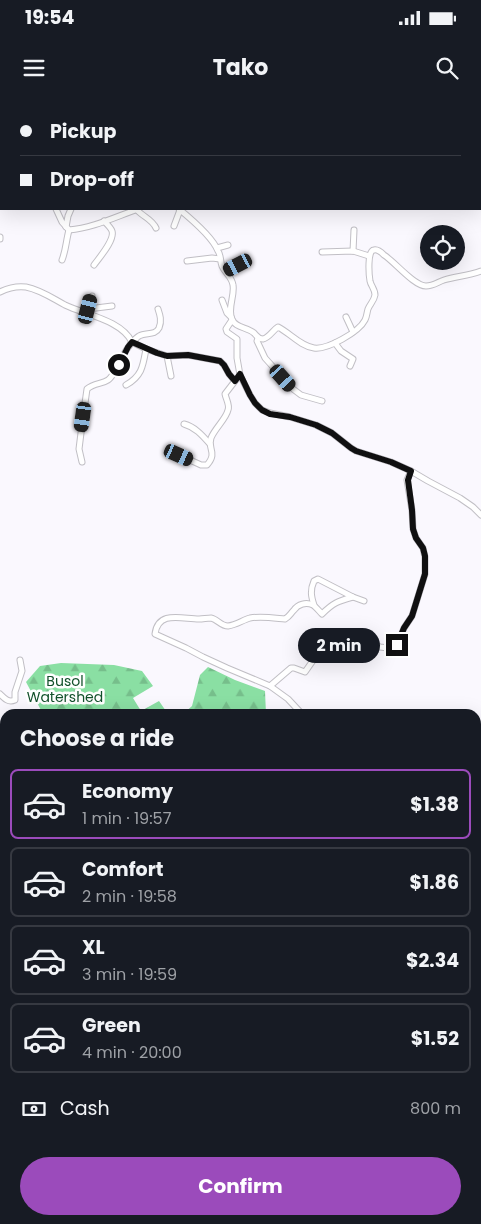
<!DOCTYPE html>
<html lang="en">
<head>
<meta charset="utf-8">
<style>
  :root { --surface:#171b24; --page:#242831; --text:#f1f3f6; --muted:#9ea1a6; --line:#363941; --accent:#9b4bbb }
  body { margin:0; font-family:Poppins,sans-serif; background:var(--page); color:var(--text); height:100vh; display:flex; flex-direction:column; font-size:19px; white-space:nowrap }
  * { box-sizing:border-box; margin:0 }
  p { font-size:16px; color:var(--muted) }
  .icon { flex:none; width:28px; height:28px; fill:none; stroke:currentColor; stroke-width:2; stroke-linecap:round; stroke-linejoin:round }
  .map { position:relative; flex:1; overflow:hidden }
  .sheet { position:absolute; left:0px; top:609px; width:481px; height:516px; display:flex; flex-direction:column; background:var(--surface); border-radius:15px 15px 0 0; box-shadow:0 5px 20px #0002 }
  .sheet>* { flex:none }
  .guide { position:absolute; left:0px; top:0px; width:481px; height:110px; box-shadow:0 5px 20px #0002; display:grid; align-content:center; height:110px; padding:0 20px; background:var(--surface) }
  .fabs { position:absolute; left:420px; top:125px; display:grid; gap:10px }
  .fabs a { display:grid; place-items:center; width:45px; height:45px; border-radius:50%; background:var(--surface); box-shadow:0 5px 20px #0002; font-size:25px }
  .end { position:absolute; width:22px; height:22px; margin:-11px; border:6px solid #101011; background:#fff; box-shadow:0 0 0 2px #fff }
  .from { border-radius:50% }
  .bubble { position:absolute; height:35px; border-radius:18px; background:var(--surface); box-shadow:0 5px 20px #0002; font-size:16px; font-weight:700; line-height:35px; text-align:center }
  .car { position:absolute; width:15px; height:30px; margin:-15px -8px; border-radius:6px; box-shadow:0 0 4px 1px #0007; background:linear-gradient(#222 24%,#8ab4d8 0 40%,#222 0 76%,#8ab4d8 0 86%,#222 0) }
  .guide b { display:flex; align-items:center; gap:18px; height:48px; font-size:19px }
  .guide b+b { border-top:1px solid var(--line) }
  .guide i { width:12px; height:12px; background:var(--text) }
  ul { padding:0; list-style:none }
  li { display:flex; align-items:center; gap:15px; height:70px; margin:0 10px 8px; padding:0 10px; border:2px solid var(--line); border-radius:8px }
  li div { flex:1 }
  li b { display:block; font-size:19px }
  li em { font-style:normal; font-weight:700 }
  li.current { border-color:var(--accent) }
  li>.icon { width:45px; height:45px; stroke-width:1.5 }
  h2 { padding:0 20px; font-size:22px; line-height:60px }
  .pay { display:flex; align-items:center; gap:12px; height:55px; padding:0 20px; font-size:19px }
  .pay p { margin-inline-start:auto }
  .primary-button { display:flex; gap:10px; margin-top:auto; padding:10px 20px }
  .primary-button a { flex:1; height:58px; border-radius:30px; background:var(--accent); color:#fff; font-size:20px; font-weight:700; line-height:58px; text-align:center }
  .status { display:flex; justify-content:space-between; align-items:center; height:35px; padding:0 25px; background:var(--surface); direction:ltr }
  .status svg { height:14px; fill:currentColor }
  header { display:flex; justify-content:space-between; align-items:center; height:65px; padding:0 20px; background:var(--surface); font-size:22px; font-weight:700 }
  .map>svg:first-child { display:block }
  .forest { fill:url(#forest-firs) }
  .lines { fill:none; stroke-linecap:round; stroke-linejoin:round }
  .street-casing { stroke:#c1bfc5; stroke-width:7 }
  .secondary-casing { stroke:#c1bfc5; stroke-width:9 }
  .street { stroke:#fff; stroke-width:5 }
  .secondary { stroke:#fce2da; stroke-width:7 }
  .route { stroke:#101011; stroke-width:6 }
  .labels { text-anchor:middle; stroke-width:5; stroke-linejoin:round; paint-order:stroke }
  .park-label { font-size:14px; fill:#12512b; stroke:#fff }
</style>
</head>
<body>
<div class="status"><b>19:54</b><svg viewBox="0 0 49 12"><path d="M0 12V9h3v3zM5 12V6h3v6zM10 12V3h3v9zM15 12V0h3v12zM26 1h20v11H26zM47 4h2v5h-2z"/></svg></div>
<header><svg class="icon" aria-label="menu" viewBox="0 0 24 24"><path d="M4 6h16M4 12h16M4 18h16"/></svg>Tako<svg class="icon" aria-label="search" viewBox="0 0 24 24"><circle cx="10" cy="10" r="6"/><path d="M15 15l6 6"/></svg></header>
<div class="map">
<svg width="481" height="1124" viewBox="0 0 481 1124">
  <defs>
    <pattern id="forest-firs" width="22" height="20" patternUnits="userSpaceOnUse" patternTransform="scale(1.25)"><rect width="22" height="20" fill="#8adfa3"/><path d="M5 1l3.5 6h-7zM16 11l3.5 6h-7z" fill="#76be8b"/></pattern>
  </defs>
  <rect width="100%" height="100%" fill="#faf8fe"/>
  <!-- forest -->
  <g class="forest">
    <polygon points="61,563 114,565 142,571 153,586 133,598 141,611 159,601 168,614 43,614 26,582 40,566"/>
    <polygon points="208,567 235,580 265,591 266,614 183,614 192,606 200,575"/>
    <polygon points="0,652 5,659 5,1015 0,1012"/>
    <polygon points="476,696 481,697 481,1069 476,1065"/>
  </g>
  <g class="lines">
    <!-- street casing -->
    <g class="street-casing">
      <g id="street">
        <polyline points="442,0 442,1"/>
        <polyline points="0,64 1,65"/>
        <polyline points="480,83 481,85"/>
        <path d="M56,109l6,13 7,8c24,-2 46,-13 69,-21"/>
        <path d="M136,109c7,8 16,10 20,19"/>
        <path d="M179,109c11,9 34,29 39,42 3,4 2,10 4,15 3,7 10,11 11,19 2,11 -6,24 -1,34 3,9 15,8 22,14 3,3 4,6 9,6 6,-1 10,-9 15,-12 12,6 22,19 36,21 13,2 45,-16 51,-28 2,-4 2,-8 3,-11 2,-5 6,-8 7,-14 0,-6 -4,-9 -5,-14 -1,-6 -3,-31 4,-31 4,-1 8,3 10,5 11,7 30,31 42,31 7,0 12,-4 18,-6 12,-4 25,-4 37,-9"/>
        <polyline points="174,126 180,110"/>
        <polyline points="66,127 68,116 71,109"/>
        <polyline points="0,139 0,137"/>
        <polyline points="217,148 228,145"/>
        <polyline points="353,151 354,130"/>
        <polyline points="322,152 353,151 369,156"/>
        <path d="M62,160c4,-10 4,-19 7,-30"/>
        <polyline points="187,161 212,158 220,159"/>
        <path d="M94,165c5,-7 21,-25 18,-34 -1,-3 -5,-7 -8,-10"/>
        <polyline points="226,171 238,165"/>
        <path d="M0,192c8,-4 18,-6 26,-5 15,3 26,11 39,18 21,10 56,15 67,37l14,7 21,7 21,-1 32,6 4,4 5,9 6,7 5,-6"/>
        <polyline points="222,200 227,213 231,217"/>
        <polyline points="88,209 112,206"/>
        <polyline points="88,211 92,196"/>
        <polyline points="346,217 353,232"/>
        <polyline points="232,220 226,229 227,232 237,239 237,258 240,275 250,295 255,303 262,310 270,313 290,317 316,325 332,333 351,348 356,351 391,362 411,371 428,381 460,398 473,407 481,415"/>
        <polyline points="258,238 257,241 265,258 293,289 301,295 322,301"/>
        <polyline points="335,243 341,251 353,259 350,266"/>
        <polyline points="167,256 171,276"/>
        <path d="M126,285c16,-9 17,-19 20,-36"/>
        <path d="M184,324c11,3 18,11 26,20"/>
        <path d="M179,355l22,10h6c11,-13 0,-16 4,-27 4,-10 15,-19 17,-28 2,-5 -2,-11 -3,-16l10,-13"/>
        <path d="M82,362l-3,-13 4,-32 4,-28c7,-6 15,-5 21,-9 3,-2 5,-6 7,-9 7,-12 12,-27 24,-35 7,-4 16,0 20,-8 3,-7 1,-13 -1,-19"/>
        <path d="M353,497c-15,4 -20,6 -31,17 -3,-3 -6,-7 -9,-9 -7,-3 -15,-1 -19,5 -4,4 -4,6 -9,9 -11,-1 -24,-3 -35,-1 -7,2 -14,7 -22,8 -7,0 -11,-7 -17,-8 -4,0 -8,1 -12,1 -17,0 -41,-9 -44,15l31,14 17,9 24,11 43,18 21,-18h3l11,4 16,-23 15,-12h7l16,4h8l13,6 8,1 9,-3 7,-17 8,-12 13,-42v-17l-2,-9 -7,-10 -3,-9 -1,-19 -5,-30 4,-9"/>
        <path d="M314,505c-3,-9 -4,-15 0,-24l4,-2 35,18 11,4"/>
        <polyline points="270,586 288,599 302,614"/>
        <path d="M0,594c4,4 8,9 15,6v-8l7,-21 -2,-11"/>
        <polyline points="0,1113 5,1113"/>
        <polyline points="47,1120 59,1124"/>
        <polyline points="140,1120 142,1124"/>
        <polyline points="98,1124 105,1120"/>
        <polyline points="218,1124 220,1120"/>
        <polyline points="246,1124 246,1120"/>
        <polyline points="460,1124 464,1120"/>
      </g>
    </g>
    <!-- secondary casing -->
    <g class="secondary-casing">
      <polyline id="secondary" points="32,0 40,0"/>
    </g>
    <!-- street -->
    <use href="#street" class="street"/>
    <!-- secondary -->
    <use href="#secondary" class="secondary"/>
  </g>
  <g class="lines">
    <!-- route -->
    <polyline class="route" points="119,265 128,247 132,242 157,253 167,256 188,255 220,261 224,265 229,274 235,281 240,274 250,295 255,303 262,310 270,314 290,317 316,325 332,333 351,348 356,351 391,362 411,371 408,380 412,410 413,429 416,438 423,448 425,456 425,474 412,516 404,528 397,545"/>
  </g>
  <g class="labels">
    <!-- park labels -->
    <g class="park-label">
      <text x="65" y="586">Busol<tspan x="65" dy="16">Watershed</tspan></text>
    </g>
  </g>
</svg>
<div class="fabs">
<a><svg class="icon" aria-label="locate" viewBox="0 0 24 24"><circle cx="12" cy="12" r="6"/><path d="M12 2v4M12 18v4M2 12h4M18 12h4"/></svg></a>
</div>
<i class="end from" style="left:119px;top:265px"></i>
<i class="end" style="left:397px;top:545px"></i>
<div class="bubble" style="left:298px;top:528px;width:82px">2 min</div>
<i class="car" style="left:238px;top:165px;rotate:243deg"></i>
<i class="car" style="left:88px;top:209px;rotate:14deg"></i>
<i class="car" style="left:283px;top:278px;rotate:138deg"></i>
<i class="car" style="left:83px;top:317px;rotate:188deg"></i>
<i class="car" style="left:179px;top:355px;rotate:114deg"></i>
<div class="guide">
<b><i class="from"></i>Pickup</b>
<b><i></i>Drop-off</b>
</div>
<section class="sheet">
<h2>Choose a ride</h2>
<ul>
<li class="current"><svg class="icon" aria-label="car" viewBox="0 0 24 24"><path d="M5 17H2v-5l4-1 3-4h7l3 4 3 1v5h-3M9 17h6M6 11h13"/><circle cx="7" cy="17" r="2"/><circle cx="17" cy="17" r="2"/></svg><div><b>Economy</b><p>1 min · 19:57</p></div><em>$1.38</em></li>
<li><svg class="icon" aria-label="car" viewBox="0 0 24 24"><path d="M5 17H2v-5l4-1 3-4h7l3 4 3 1v5h-3M9 17h6M6 11h13"/><circle cx="7" cy="17" r="2"/><circle cx="17" cy="17" r="2"/></svg><div><b>Comfort</b><p>2 min · 19:58</p></div><em>$1.86</em></li>
<li><svg class="icon" aria-label="car" viewBox="0 0 24 24"><path d="M5 17H2v-5l4-1 3-4h7l3 4 3 1v5h-3M9 17h6M6 11h13"/><circle cx="7" cy="17" r="2"/><circle cx="17" cy="17" r="2"/></svg><div><b>XL</b><p>3 min · 19:59</p></div><em>$2.34</em></li>
<li><svg class="icon" aria-label="car" viewBox="0 0 24 24"><path d="M5 17H2v-5l4-1 3-4h7l3 4 3 1v5h-3M9 17h6M6 11h13"/><circle cx="7" cy="17" r="2"/><circle cx="17" cy="17" r="2"/></svg><div><b>Green</b><p>4 min · 20:00</p></div><em>$1.52</em></li>
</ul>
<div class="pay"><svg class="icon" aria-label="cash" viewBox="0 0 24 24"><path d="M3 7h18v10H3z"/><circle cx="12" cy="12" r="2"/></svg>Cash<p>800 m</p></div>
<div class="primary-button"><a>Confirm</a></div>
</section>
</div>
</body>
</html>
